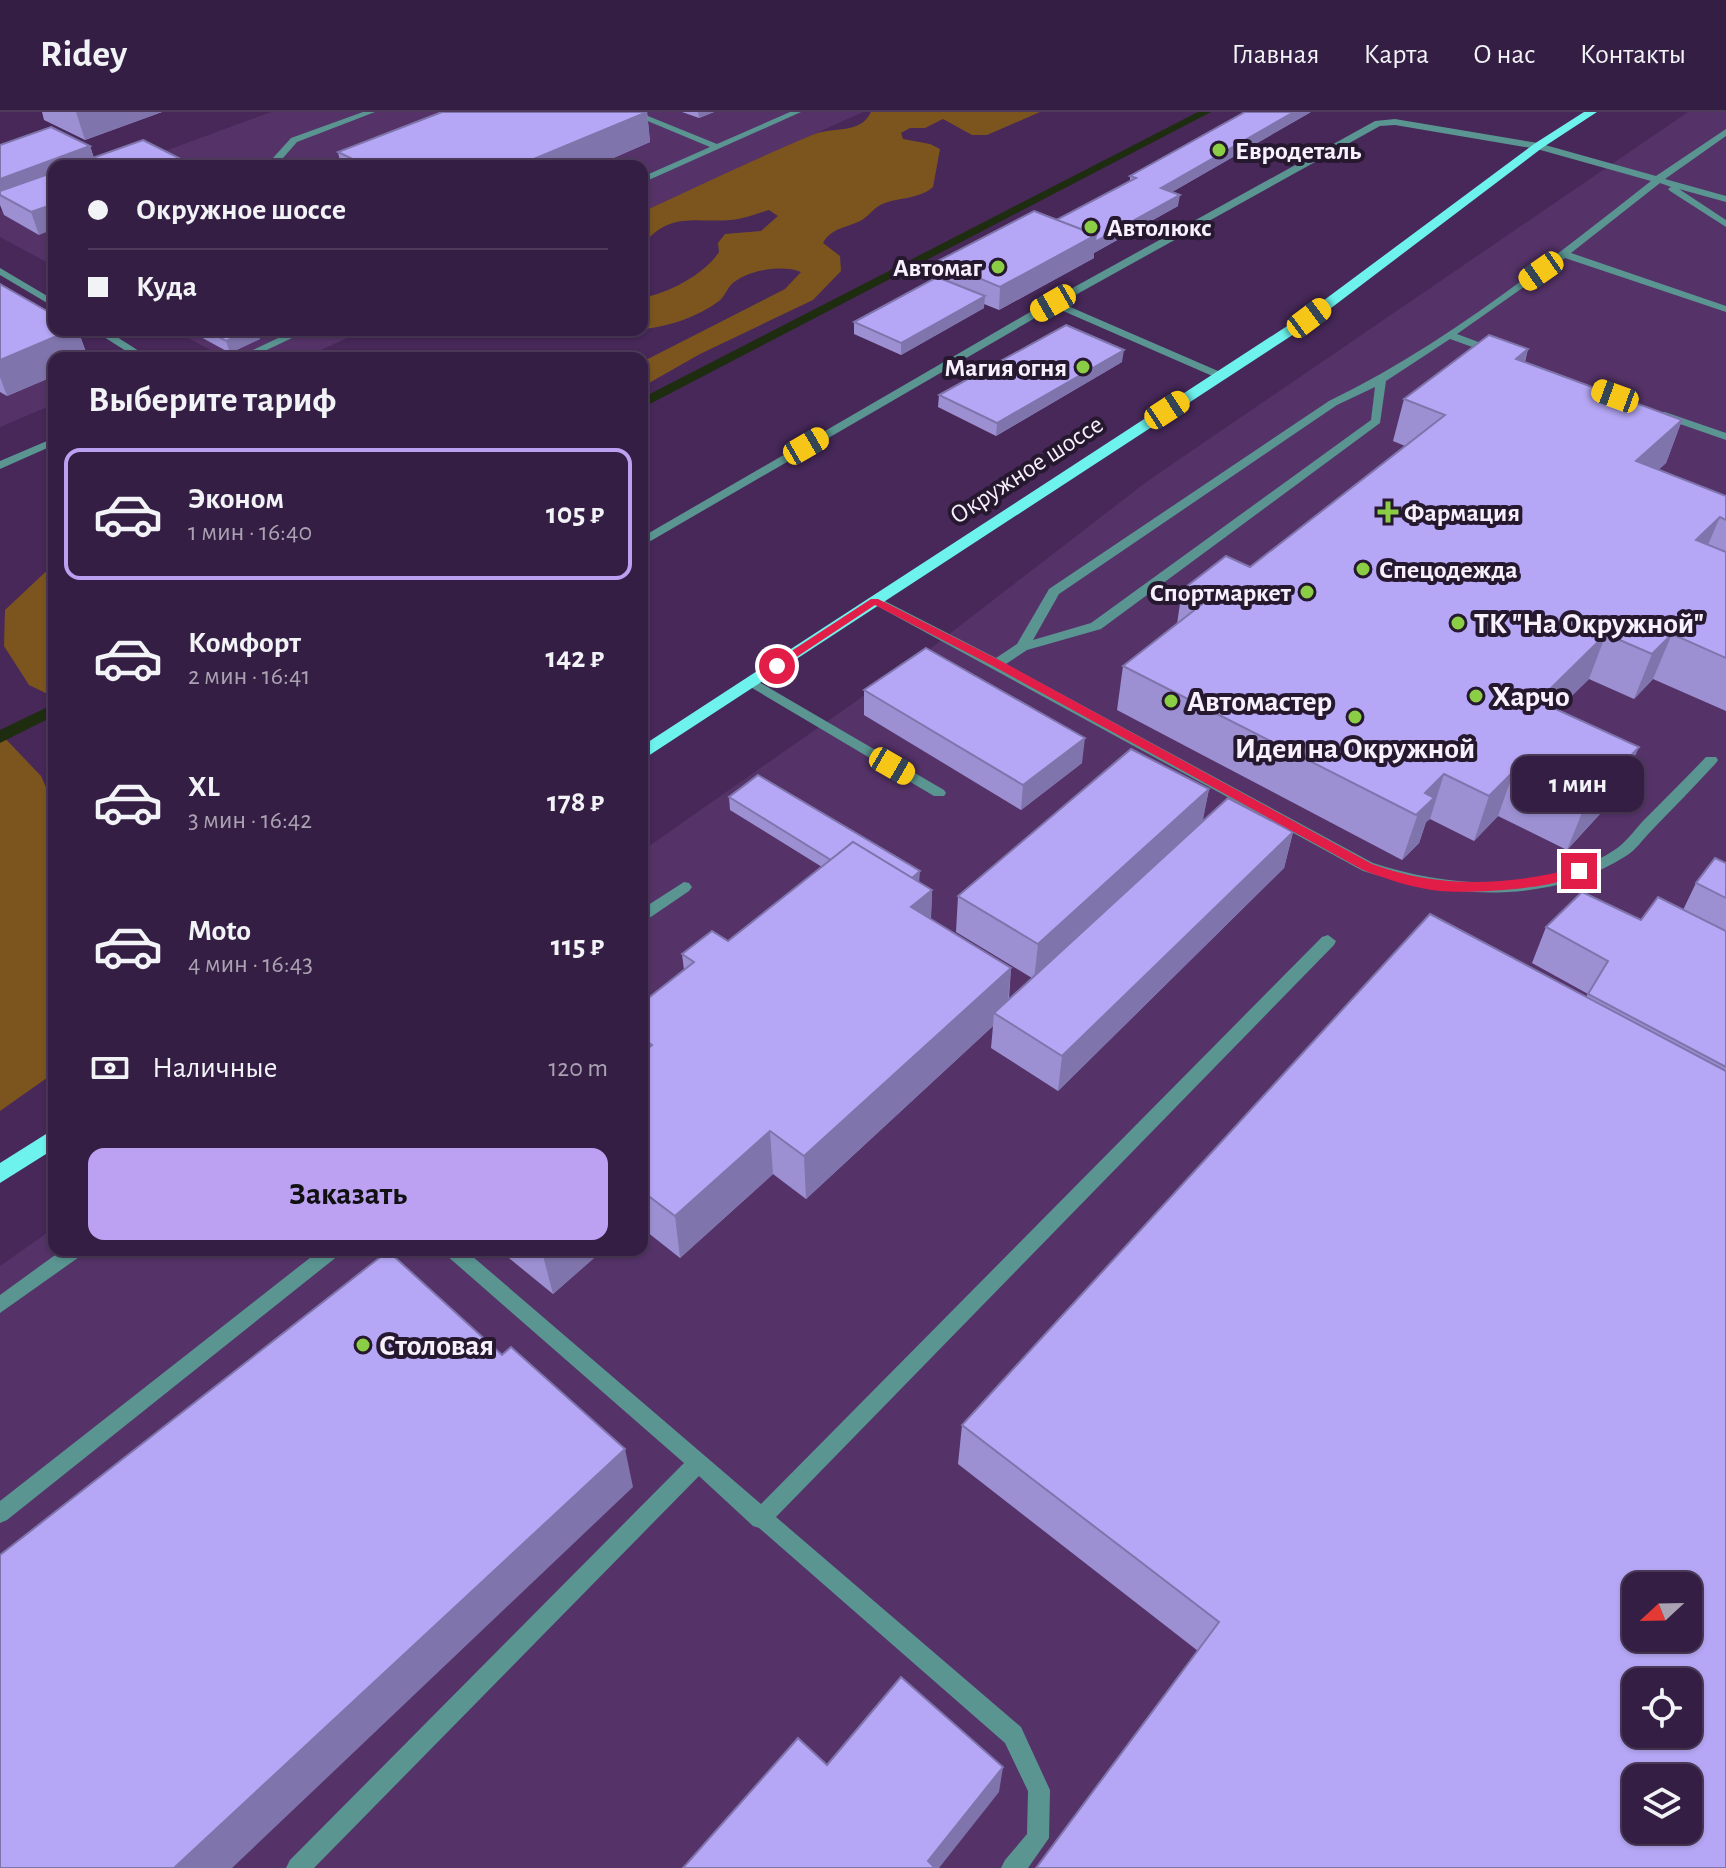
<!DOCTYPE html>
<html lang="ru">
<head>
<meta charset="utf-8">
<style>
  :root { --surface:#351e43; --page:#3d274a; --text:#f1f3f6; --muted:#aaa2b2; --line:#4f3c5c; --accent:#bca0f2 }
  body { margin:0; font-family:"Alegreya Sans",sans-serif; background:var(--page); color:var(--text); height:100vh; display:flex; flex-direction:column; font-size:30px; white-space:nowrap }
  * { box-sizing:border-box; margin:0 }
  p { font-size:26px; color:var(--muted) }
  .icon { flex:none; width:44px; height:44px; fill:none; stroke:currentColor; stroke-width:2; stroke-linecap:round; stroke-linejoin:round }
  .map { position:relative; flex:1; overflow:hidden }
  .details { position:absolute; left:48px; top:240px; width:600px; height:904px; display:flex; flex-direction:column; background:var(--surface); border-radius:16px; box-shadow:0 2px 6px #0004,0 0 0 2px var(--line) }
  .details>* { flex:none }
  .banner { position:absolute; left:48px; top:48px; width:600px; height:176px; border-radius:16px; box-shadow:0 2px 6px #0004,0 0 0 2px var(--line); display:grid; align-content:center; height:176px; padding:0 40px; background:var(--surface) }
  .needle { width:52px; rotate:248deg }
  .controls { position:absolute; left:1622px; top:1460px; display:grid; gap:16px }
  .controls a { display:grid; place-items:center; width:80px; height:80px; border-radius:16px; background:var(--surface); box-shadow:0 2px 6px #0004,0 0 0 2px var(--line); font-size:40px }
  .end { position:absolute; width:36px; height:36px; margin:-18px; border:10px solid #e11d48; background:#fff; box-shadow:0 0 0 4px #fff }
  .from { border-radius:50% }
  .bubble { position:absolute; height:56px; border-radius:16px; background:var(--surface); box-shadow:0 2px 6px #0004,0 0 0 2px var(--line); font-size:26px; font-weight:700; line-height:56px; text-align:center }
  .car { position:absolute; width:24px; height:48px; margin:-24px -12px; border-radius:10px; box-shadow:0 0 6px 2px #0007; background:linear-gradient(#f5c518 24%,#345 0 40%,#f5c518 0 76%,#345 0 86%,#f5c518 0) }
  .banner b { display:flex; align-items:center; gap:28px; height:76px; font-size:30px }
  .banner b+b { border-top:2px solid var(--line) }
  .banner i { width:20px; height:20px; background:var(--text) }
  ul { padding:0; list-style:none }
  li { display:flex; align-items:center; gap:24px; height:132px; margin:0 16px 12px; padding:0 24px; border:4px solid transparent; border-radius:16px }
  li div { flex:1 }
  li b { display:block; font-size:30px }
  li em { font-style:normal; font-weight:700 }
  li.selected { border-color:var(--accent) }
  li>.icon { width:72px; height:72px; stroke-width:1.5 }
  h2 { padding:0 40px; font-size:36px; line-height:96px }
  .pay { display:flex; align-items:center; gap:20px; height:88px; padding:0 40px; font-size:30px }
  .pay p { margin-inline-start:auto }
  .button { display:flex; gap:16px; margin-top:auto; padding:16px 40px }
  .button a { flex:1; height:92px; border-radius:16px; background:var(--accent); color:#111; font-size:32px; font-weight:700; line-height:92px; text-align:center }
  header { display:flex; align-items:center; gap:48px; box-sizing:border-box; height:112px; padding:0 40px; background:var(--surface); border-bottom:2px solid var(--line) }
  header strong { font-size:38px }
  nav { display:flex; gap:44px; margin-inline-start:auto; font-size:28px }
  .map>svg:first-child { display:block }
  .built { fill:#553369; fill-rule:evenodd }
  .green { fill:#7c551e }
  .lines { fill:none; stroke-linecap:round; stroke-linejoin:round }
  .stream { fill:#1e2d0f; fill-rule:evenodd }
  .service { fill:#5a9592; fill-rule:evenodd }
  .minor { fill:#5a9592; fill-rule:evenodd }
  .primary { fill:#6df2ed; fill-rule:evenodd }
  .wall { fill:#9c90d3 }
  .shaded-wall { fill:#7f75ac }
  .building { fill:#b5a7f5; stroke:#7f75ac; stroke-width:2; fill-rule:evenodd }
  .route { fill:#e11d48 }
  .poi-dot { fill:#8bce46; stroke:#26192f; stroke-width:3 }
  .labels { text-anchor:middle; stroke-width:8; stroke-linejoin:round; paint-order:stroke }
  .far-poi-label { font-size:26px; font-weight:bold; fill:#f7f0fd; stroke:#26192f; text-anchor:start }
  .far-street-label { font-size:26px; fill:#f7f0fd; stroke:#26192f }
  .poi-label { font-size:30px; font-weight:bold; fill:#f7f0fd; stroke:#26192f; text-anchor:start }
</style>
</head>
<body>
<header>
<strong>Ridey</strong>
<nav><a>Главная</a><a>Карта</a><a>О нас</a><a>Контакты</a></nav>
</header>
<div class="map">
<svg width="1726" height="1756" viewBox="0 0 1726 1756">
  <rect width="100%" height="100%" fill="#472859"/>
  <!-- built -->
  <g class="built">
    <polygon points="271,0 863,0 642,100 642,54 124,54"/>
    <path d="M1688,0h38v1756h-1726v-602l54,-38v22h588v-399l280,-196 227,-175zM1636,1474h52v52h-52zM1636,1570h52v52h-52zM1636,1666h52v52h-52z"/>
    <polygon points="54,80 54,154 0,125 0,99"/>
    <polygon points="0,187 99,246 54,246 54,292 0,315"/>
    <polygon points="173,218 365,218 303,246 226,246"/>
  </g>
  <!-- green -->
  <g class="green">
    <path d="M871,0h169l-53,23h-15l-29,-16 -18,9h-15l-9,5 2,6 27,5 10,5 -7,38c-14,12 -31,10 -48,16 -11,3 -15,13 -25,18 -14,7 -29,7 -37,22l17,13 1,15 -28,29 -113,54 -58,33v-25l143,-73 16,-17c-18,-8 -57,-2 -71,14 -4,5 -6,11 -11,15 -21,16 -51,26 -77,28v-31c27,-5 63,-24 77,-46l-1,-9 7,-9 36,-3 17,-15 -9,-6c-13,4 -25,9 -38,10 -36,3 -62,-9 -89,26v-34c57,-26 113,-53 170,-77 22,-9 48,0 59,-23z"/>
    <polygon points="54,452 54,585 29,573 4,534 5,498"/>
    <polygon points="0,621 41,664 54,693 54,961 0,999"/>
  </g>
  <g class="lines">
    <!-- stream -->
    <g class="stream">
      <polygon points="1198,0 1211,0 642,296 642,286"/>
      <polygon points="54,592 54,604 0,631 0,618"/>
    </g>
    <!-- service -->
    <g class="service">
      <polygon points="363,0 375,0 297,30 283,46 287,54 277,54 273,46 291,26"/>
      <polygon points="626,0 638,0 717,32 790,0 801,0 642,71 642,65 710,35"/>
      <path d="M1395,7l143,24 118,33 70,-47v7l-61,43 61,17v6l-47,-13 47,31v7l-56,-36 -2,-2 3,-2 -11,-4 -89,70 155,53v6l-161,-54 -108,76 40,15v4h-8l-39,-14 -64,42 -6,42 -279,206 -74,21 -21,14 367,199c76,25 174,32 243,-14 10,-7 18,-18 26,-27 21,-21 43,-43 64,-65h10l2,3 -2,3c-21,23 -43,45 -64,67 -9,9 -16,20 -26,26 -78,50 -179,42 -263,15l-495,-270 6,-4 5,1 117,60 21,-14 32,-55 280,-188c116,-56 221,-141 322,-220l-114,-32 -142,-24 -15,1 -319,177 164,71v4h-8l-163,-71 -412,239v-9l407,-236 326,-180zM1375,275l-4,33 -280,203 -58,17 26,-46 278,-189z"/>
      <polygon points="0,156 54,188 54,195 0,163"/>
      <polygon points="93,218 106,218 150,246 137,246"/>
      <polygon points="295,218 309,218 250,246 236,246"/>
      <polygon points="1657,300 1665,300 1726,321 1726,328 1657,304"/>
      <polygon points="752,566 944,678 946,681 944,684 934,684 747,573 747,567"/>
      <polygon points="684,770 689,771 692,775 689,779 642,811 642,797"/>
      <polygon points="1328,823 1336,829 1334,833 776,1405 1021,1615 1050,1678 1049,1726 1028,1756 1001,1756 1005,1748 1027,1722 1028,1679 1005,1631 759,1416 753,1414 699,1364 314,1756 286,1756 290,1748 684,1351 446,1143 443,1138 465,1138 761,1392 1322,825"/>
      <polygon points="62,1138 85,1138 82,1143 0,1201 0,1183"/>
      <polygon points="320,1138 342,1138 339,1143 7,1408 0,1411 0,1389"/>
    </g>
    <!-- minor -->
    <polygon class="minor" points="54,326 54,333 0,357 0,349"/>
    <!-- primary -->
    <g class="primary">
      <polygon points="1584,0 1597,0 1542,36 1314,209 642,648 642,634 1304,203 1534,32"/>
      <polygon points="54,1017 54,1037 0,1071 0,1051"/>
    </g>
  </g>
  <!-- wall -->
  <g class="wall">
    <polygon points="42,0 162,0 85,28 44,8"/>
    <polygon points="647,0 650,30 595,54 341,54 338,40"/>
    <polygon points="682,0 714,0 699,6"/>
    <polygon points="1311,0 1172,80 1178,94 1094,141 1094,146 999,198 984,192 984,196 901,243 854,222 854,210 937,165 938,149 1056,108 1130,69 1130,64"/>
    <polygon points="0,33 90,34 94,46 179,46 181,54 54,54 39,123 4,103 0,93"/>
    <polygon points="0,172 54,218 78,218 88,246 54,246 54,264 7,284 0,280"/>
    <polygon points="188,218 258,218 260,227 230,241"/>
    <polygon points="1528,237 1525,250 1682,308 1666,351 1658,358 1726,384 1726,599 1653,567 1634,587 1589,567 1557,598 1620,680 1567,738 1498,704 1474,729 1430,707 1426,710 1419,731 1402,748 1117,598 1123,554 1177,512 1182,478 1250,455 1405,334 1393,329 1404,287"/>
    <polygon points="1122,250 996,324 938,295 939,283"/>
    <polygon points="864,578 1082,651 1021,698 864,603"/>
    <polygon points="1209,677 1202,710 1293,720 1284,756 1058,979 991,936 993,914 806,1087 773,1062 680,1146 642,1116 642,891 684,858 682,842 728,829 822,755 730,698 729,685 919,770 932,778 931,807 1011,856 1009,887 1032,866 956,820 958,784"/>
    <polygon points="1726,751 1726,1756 1198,1539 958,1352 962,1313 1586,885 1588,882 1532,851 1546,815 1641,808 1683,798 1696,771"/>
    <polygon points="499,1138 603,1138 553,1182"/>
  </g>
  <!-- shaded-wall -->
  <g class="shaded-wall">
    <polygon points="76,0 162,0 85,28"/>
    <polygon points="647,0 650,30 595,54 517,54"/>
    <polygon points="698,0 714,0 699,6"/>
    <polygon points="1294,0 1311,0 1160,87 1161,76"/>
    <polygon points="90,34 96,54 54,54 54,72 0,83 0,67"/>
    <polygon points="179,46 181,54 156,54"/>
    <polygon points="1180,83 1178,94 1094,141 1094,146 999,198 1000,175 1096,123"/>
    <polygon points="54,92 54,117 39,123 31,100"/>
    <polygon points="985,184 984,196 901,243 901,231"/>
    <polygon points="71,218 78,218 88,246 54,246 54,264 7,284 0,265 0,248"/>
    <polygon points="252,218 258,218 260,227 230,241 226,229"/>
    <polygon points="1528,237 1516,280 1516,247"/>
    <polygon points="1124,238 1122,250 996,324 997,311"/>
    <polygon points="1682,308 1666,351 1620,393 1636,349"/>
    <polygon points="1720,405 1701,449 1696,428"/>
    <polygon points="1606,522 1589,567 1521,634 1538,589"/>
    <polygon points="1672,522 1653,567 1634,587 1652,542"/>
    <polygon points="1085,626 1082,651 1021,698 1023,673"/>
    <polygon points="1639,635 1620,680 1567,738 1585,693"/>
    <polygon points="1514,659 1498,704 1474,729 1489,684"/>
    <polygon points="1444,662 1430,707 1426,710 1419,731 1402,748 1425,681"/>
    <polygon points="1209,677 1202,713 1034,868 1038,832"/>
    <polygon points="1293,720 1284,756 1058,979 1062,944"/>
    <polygon points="920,759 919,772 890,784"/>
    <polygon points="932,778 930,823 911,795"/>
    <polygon points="1011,856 1007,900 994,901 993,914 806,1087 804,1044"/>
    <polygon points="770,1019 773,1062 680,1146 675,1104"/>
    <polygon points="545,1138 603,1138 553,1182 542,1140"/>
    <polygon points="625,1337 633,1375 232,1756 174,1756"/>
    <polygon points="1003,1655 999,1680 939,1756 928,1756 928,1749"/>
  </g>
  <!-- building -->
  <g class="building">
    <polygon points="442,0 647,0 517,54 367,54 338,40"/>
    <polygon points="1245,0 1294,0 1161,76 1180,83 1095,130 1096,123 1056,108 1136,66 1130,64"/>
    <polygon points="51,15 90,34 0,67 0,33"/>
    <polygon points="143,28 179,46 156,54 70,54"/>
    <polygon points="54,60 54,92 31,100 0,83 0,79"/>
    <polygon points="1034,99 1096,123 1000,175 938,149"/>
    <polygon points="937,165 985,184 901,231 854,210"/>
    <polygon points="0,172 54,203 54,218 71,218 0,248"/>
    <polygon points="1066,213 1124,238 997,311 939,283"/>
    <polygon points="206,218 252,218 226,229"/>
    <polygon points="1489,223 1528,237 1516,247 1682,308 1636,349 1726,384 1726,408 1720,405 1696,428 1726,440 1726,546 1672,522 1652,542 1606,522 1538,589 1639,635 1585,693 1514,659 1489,684 1444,662 1425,681 1434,686 1416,703 1123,554 1206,489 1182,478 1226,444 1250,455 1445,303 1404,287"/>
    <polygon points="926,536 1085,626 1023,673 864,578"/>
    <polygon points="1131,637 1209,677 1038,832 958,784"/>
    <polygon points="758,663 920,759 912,766 853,730 831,748 729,685"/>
    <polygon points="1228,686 1293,720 1062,944 994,901"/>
    <polygon points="853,730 932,778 911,795 1011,856 804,1044 770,1019 675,1104 642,1079 642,941 652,933 642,926 642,891 694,850 682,842 712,819 728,829"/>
    <polygon points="1715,746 1726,751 1726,786 1696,771"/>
    <polygon points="1582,780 1641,808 1658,785 1726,819 1726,955 1588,882 1608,849 1546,815"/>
    <path d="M1430,802l296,157v797h-690l183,-246 -257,-197zM1636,1474h52v52h-52zM1636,1570h52v52h-52zM1636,1666h52v52h-52z"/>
    <polygon points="388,1139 502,1243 511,1235 625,1337 174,1756 0,1756 0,1443"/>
    <polygon points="901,1565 1003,1655 928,1749 935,1756 683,1756 798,1626 827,1653"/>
  </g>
  <!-- route -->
  <path class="route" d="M871,487h7l123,62 371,203c66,25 139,22 207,3l6,4c-20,18 -116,23 -145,20 -27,-3 -51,-11 -77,-21l-370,-204 -118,-61 -95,63h-7v-5z"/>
  <!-- markers -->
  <g class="poi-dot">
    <circle cx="1219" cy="38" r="8"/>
    <circle cx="1091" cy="115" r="8"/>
    <circle cx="998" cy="155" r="8"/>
    <circle cx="1083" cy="255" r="8"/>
    <path d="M1384 388h8v8h8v8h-8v8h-8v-8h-8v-8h8z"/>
    <circle cx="1363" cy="457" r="8"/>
    <circle cx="1307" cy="480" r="8"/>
    <circle cx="1458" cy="511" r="8"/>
    <circle cx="1476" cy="584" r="8"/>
    <circle cx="1171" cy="589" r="8"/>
    <circle cx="1355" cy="605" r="8"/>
    <circle cx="363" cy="1233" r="8"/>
  </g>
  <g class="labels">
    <!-- far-poi labels -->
    <g class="far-poi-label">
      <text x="1235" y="47">Евродеталь</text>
      <text x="1107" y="124">Автолюкс</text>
      <text x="982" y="164" text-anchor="end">Автомаг</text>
      <text x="1067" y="264" text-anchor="end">Магия огня</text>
      <text x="1404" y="409">Фармация</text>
      <text x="1379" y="466">Спецодежда</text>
      <text x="1291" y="489" text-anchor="end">Спортмаркет</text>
    </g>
    <!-- far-street labels -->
    <g class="far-street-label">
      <text transform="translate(1026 357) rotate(-33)" y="9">Окружное шоссе</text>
    </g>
    <!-- poi labels -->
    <g class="poi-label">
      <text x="1474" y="521">ТК "На Окружной"</text>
      <text x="1492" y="594">Харчо</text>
      <text x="1187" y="599">Автомастер</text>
      <text x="1355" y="646" text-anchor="middle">Идеи на Окружной</text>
      <text x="379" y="1243">Столовая</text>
    </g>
  </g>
</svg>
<div class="controls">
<a><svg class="needle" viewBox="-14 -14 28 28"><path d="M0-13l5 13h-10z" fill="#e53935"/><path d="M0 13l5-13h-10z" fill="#aaa2b2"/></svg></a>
<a><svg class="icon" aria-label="locate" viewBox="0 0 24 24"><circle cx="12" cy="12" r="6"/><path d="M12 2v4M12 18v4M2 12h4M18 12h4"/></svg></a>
<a><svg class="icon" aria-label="layers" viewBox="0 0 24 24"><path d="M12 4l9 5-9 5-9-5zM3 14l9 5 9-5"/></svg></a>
</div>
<i class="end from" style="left:777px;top:554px"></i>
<i class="end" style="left:1579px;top:759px"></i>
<div class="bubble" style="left:1512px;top:644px;width:132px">1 мин</div>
<i class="car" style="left:1541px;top:159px;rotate:235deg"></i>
<i class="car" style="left:1053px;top:191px;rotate:240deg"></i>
<i class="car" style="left:1309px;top:206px;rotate:53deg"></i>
<i class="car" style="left:1615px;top:284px;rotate:290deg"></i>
<i class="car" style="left:1167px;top:298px;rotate:57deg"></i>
<i class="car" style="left:806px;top:334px;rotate:60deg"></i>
<i class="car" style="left:892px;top:654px;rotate:120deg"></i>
<div class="banner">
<b><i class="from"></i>Окружное шоссе</b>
<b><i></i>Куда</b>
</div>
<section class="details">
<h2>Выберите тариф</h2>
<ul>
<li class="selected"><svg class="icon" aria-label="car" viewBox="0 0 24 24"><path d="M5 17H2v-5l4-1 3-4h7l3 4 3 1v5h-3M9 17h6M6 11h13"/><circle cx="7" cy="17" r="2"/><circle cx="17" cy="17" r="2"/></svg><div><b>Эконом</b><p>1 мин · 16:40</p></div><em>105 ₽</em></li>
<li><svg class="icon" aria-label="car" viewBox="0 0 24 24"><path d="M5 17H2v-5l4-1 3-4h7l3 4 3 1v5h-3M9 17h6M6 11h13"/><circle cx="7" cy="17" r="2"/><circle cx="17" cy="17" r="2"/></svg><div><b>Комфорт</b><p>2 мин · 16:41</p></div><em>142 ₽</em></li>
<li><svg class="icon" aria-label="car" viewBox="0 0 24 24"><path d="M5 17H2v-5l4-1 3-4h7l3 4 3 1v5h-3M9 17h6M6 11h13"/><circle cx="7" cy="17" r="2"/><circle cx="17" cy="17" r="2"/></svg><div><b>XL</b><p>3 мин · 16:42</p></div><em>178 ₽</em></li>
<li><svg class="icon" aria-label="car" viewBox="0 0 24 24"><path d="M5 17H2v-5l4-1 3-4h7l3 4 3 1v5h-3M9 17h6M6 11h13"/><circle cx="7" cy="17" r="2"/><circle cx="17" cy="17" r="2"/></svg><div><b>Moto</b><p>4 мин · 16:43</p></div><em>115 ₽</em></li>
</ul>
<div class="pay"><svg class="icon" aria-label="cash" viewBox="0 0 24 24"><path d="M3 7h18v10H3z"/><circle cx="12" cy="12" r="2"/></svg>Наличные<p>120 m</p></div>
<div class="button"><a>Заказать</a></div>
</section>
</div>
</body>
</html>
